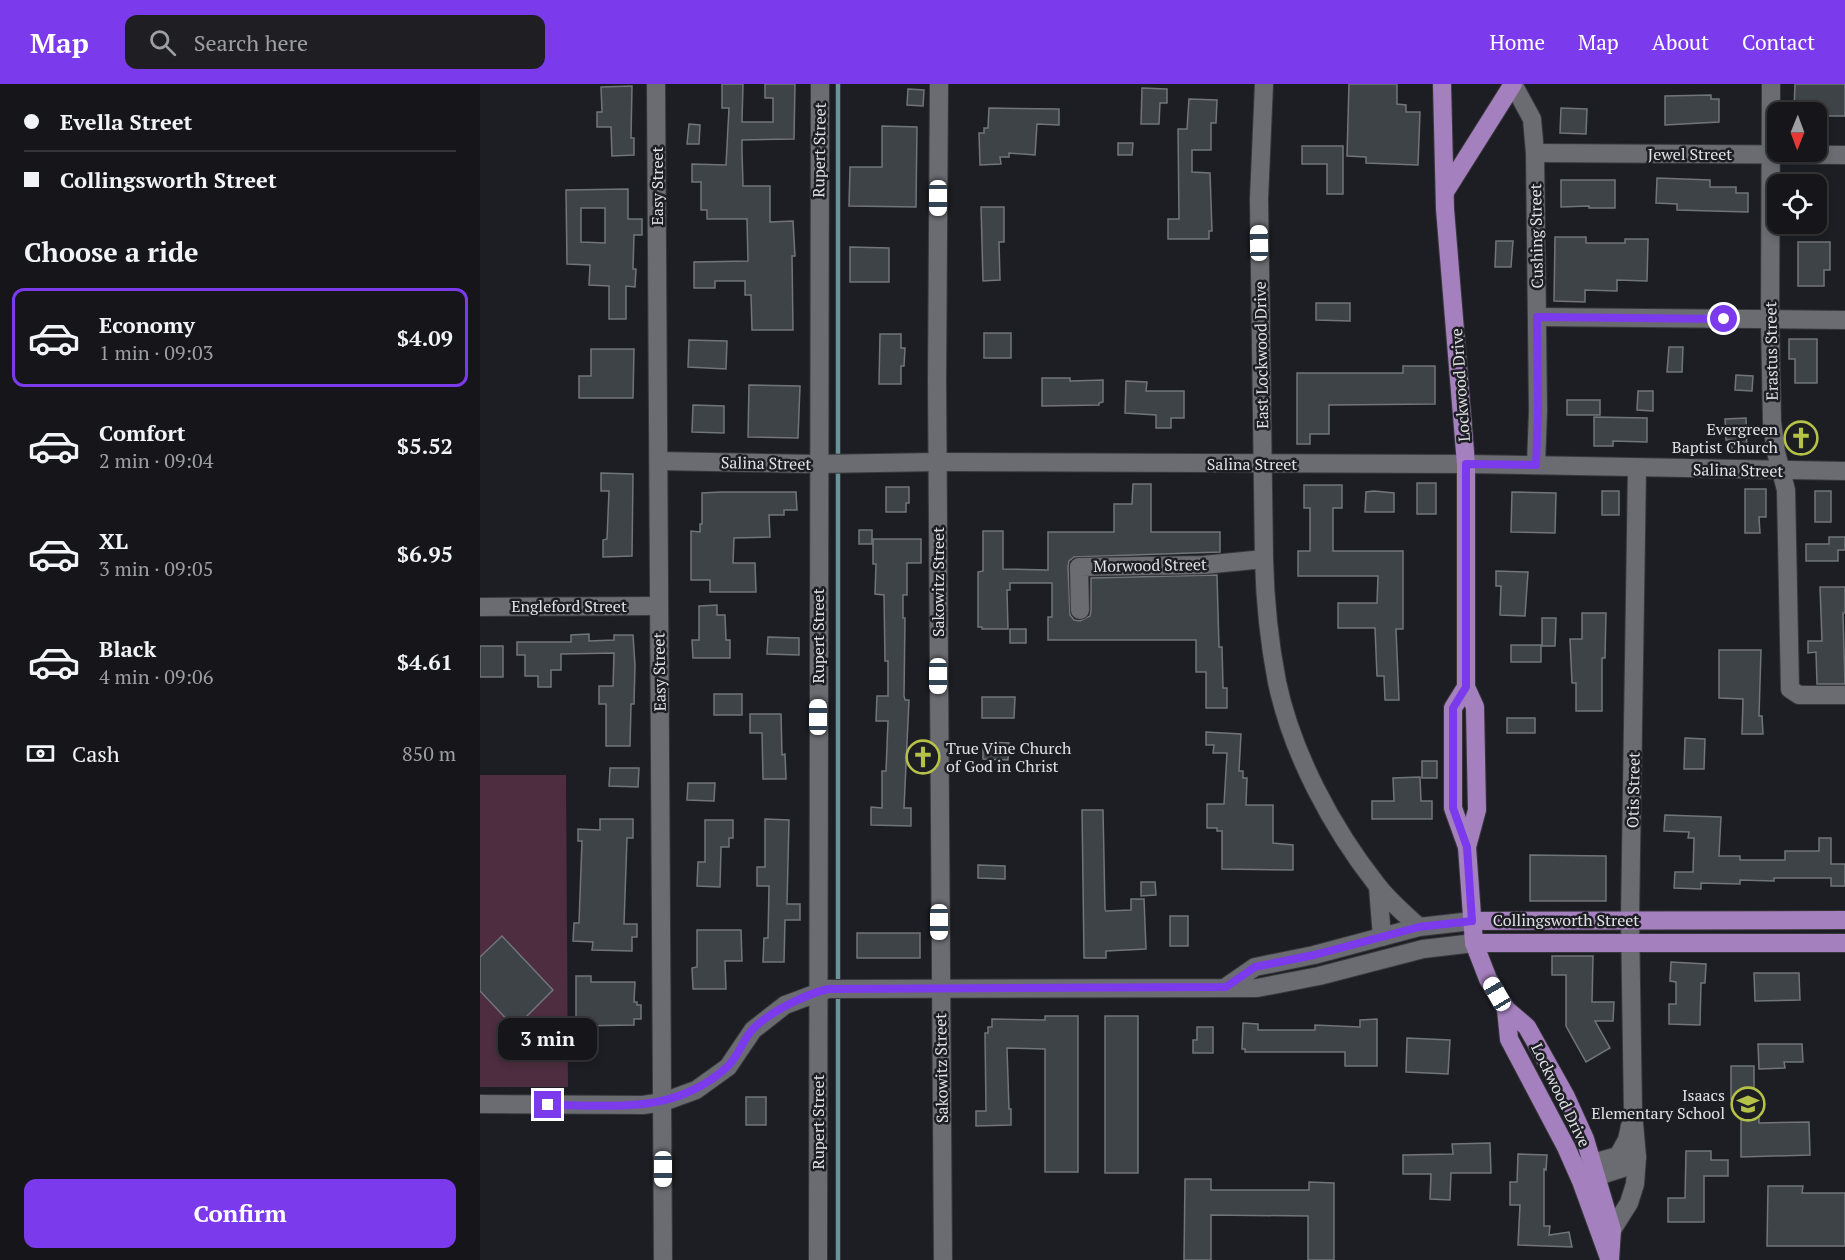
<!DOCTYPE html>
<html lang="en">
<head>
<meta charset="utf-8">
<style>
  :root { --surface:#16161a; --page:#1f1f23; --text:#f1f3f6; --muted:#9e9fa2; --line:#353539; --accent:#7c3aed }
  body { margin:0; font-family:"PT Serif",serif; background:var(--page); color:var(--text); height:100vh; display:flex; flex-direction:column; font-size:22px; white-space:nowrap }
  * { box-sizing:border-box; margin:0 }
  p { font-size:20px; color:var(--muted) }
  .icon { flex:none; width:33px; height:33px; fill:none; stroke:currentColor; stroke-width:2; stroke-linecap:round; stroke-linejoin:round }
  .map { position:relative; flex:1; overflow:hidden }
  .drawer { display:flex; flex-direction:column; background:var(--surface); width:480px }
  .drawer>* { flex:none }
  .guide { display:grid; align-content:center; height:132px; padding:0 24px; background:var(--surface) }
  .needle { width:39px; rotate:181deg }
  .fabs { position:absolute; left:1287px; top:18px; display:grid; gap:12px }
  .fabs a { display:grid; place-items:center; width:60px; height:60px; border-radius:12px; background:var(--surface); box-shadow:0 3px 9px #0003,0 0 0 2px var(--line); font-size:30px }
  .end { position:absolute; width:27px; height:27px; margin:-14px; border:8px solid #7c3aed; background:#fff; box-shadow:0 0 0 3px #fff }
  .from { border-radius:50% }
  .bubble { position:absolute; height:42px; border-radius:12px; background:var(--surface); box-shadow:0 3px 9px #0003,0 0 0 2px var(--line); font-size:20px; font-weight:700; line-height:42px; text-align:center }
  .car { position:absolute; width:18px; height:36px; margin:-18px -9px; border-radius:8px; box-shadow:0 0 4px 2px #0007; background:linear-gradient(#fff 24%,#345 0 40%,#fff 0 76%,#345 0 86%,#fff 0) }
  .guide b { display:flex; align-items:center; gap:21px; height:57px; font-size:22px }
  .guide b+b { border-top:2px solid var(--line) }
  .guide i { width:15px; height:15px; background:var(--text) }
  ul { padding:0; list-style:none }
  li { display:flex; align-items:center; gap:18px; height:99px; margin:0 12px 9px; padding:0 12px; border:3px solid transparent; border-radius:12px }
  li div { flex:1 }
  li b { display:block; font-size:22px }
  li em { font-style:normal; font-weight:700 }
  li.on { border-color:var(--accent) }
  li>.icon { width:54px; height:54px; stroke-width:1.5 }
  h2 { padding:0 24px; font-size:27px; line-height:72px }
  .pay { display:flex; align-items:center; gap:15px; height:66px; padding:0 24px; font-size:22px }
  .pay p { margin-inline-start:auto }
  .button { display:flex; gap:12px; margin-top:auto; padding:12px 24px }
  .button a { flex:1; height:69px; border-radius:12px; background:var(--accent); color:#fff; font-size:24px; font-weight:700; line-height:69px; text-align:center }
  header { display:flex; align-items:center; gap:36px; box-sizing:border-box; height:84px; padding:0 30px; background:var(--accent); color:#fff }
  header strong { font-size:28px }
  nav { display:flex; gap:33px; margin-inline-start:auto; font-size:21px }
  .search { width:420px; height:54px; background:var(--page); display:flex; align-items:center; gap:15px; box-sizing:border-box; padding:0 21px; border-radius:12px; color:var(--muted); font-size:22px }
  main { display:flex; flex:1; min-height:0 }
  .map>svg:first-child { display:block }
  .green { fill:#4d2d3f }
  .lines { fill:none; stroke-linecap:round; stroke-linejoin:round }
  .stream { stroke:#69939c; stroke-width:4.5 }
  .building { fill:#3e4347; stroke:#70757a; stroke-width:1.5; fill-rule:evenodd }
  .minor-casing { stroke:#38383c; stroke-width:20 }
  .major-casing { stroke:#38383c; stroke-width:20 }
  .minor { stroke:#6b6c72; stroke-width:18 }
  .major { stroke:#a580be; stroke-width:18 }
  .route { stroke:#7c3aed; stroke-width:8 }
  .labels { text-anchor:middle; stroke-width:5; stroke-linejoin:round; paint-order:stroke }
  .street-label { font-size:16px; fill:#e1e1e5; stroke:#1d1e23 }
  .poi-label { font-size:16px; fill:#e1e1e5; stroke:#1d1e23; text-anchor:end }
</style>
</head>
<body>
<header>
<strong>Map</strong>
<div class="search"><svg class="icon" aria-label="search" viewBox="0 0 24 24"><circle cx="10" cy="10" r="6"/><path d="M15 15l6 6"/></svg>Search here</div>
<nav><a>Home</a><a>Map</a><a>About</a><a>Contact</a></nav>
</header>
<main>
<section class="drawer">
<div class="guide">
<b><i class="from"></i>Evella Street</b>
<b><i></i>Collingsworth Street</b>
</div>
<h2>Choose a ride</h2>
<ul>
<li class="on"><svg class="icon" aria-label="car" viewBox="0 0 24 24"><path d="M5 17H2v-5l4-1 3-4h7l3 4 3 1v5h-3M9 17h6M6 11h13"/><circle cx="7" cy="17" r="2"/><circle cx="17" cy="17" r="2"/></svg><div><b>Economy</b><p>1 min · 09:03</p></div><em>$4.09</em></li>
<li><svg class="icon" aria-label="car" viewBox="0 0 24 24"><path d="M5 17H2v-5l4-1 3-4h7l3 4 3 1v5h-3M9 17h6M6 11h13"/><circle cx="7" cy="17" r="2"/><circle cx="17" cy="17" r="2"/></svg><div><b>Comfort</b><p>2 min · 09:04</p></div><em>$5.52</em></li>
<li><svg class="icon" aria-label="car" viewBox="0 0 24 24"><path d="M5 17H2v-5l4-1 3-4h7l3 4 3 1v5h-3M9 17h6M6 11h13"/><circle cx="7" cy="17" r="2"/><circle cx="17" cy="17" r="2"/></svg><div><b>XL</b><p>3 min · 09:05</p></div><em>$6.95</em></li>
<li><svg class="icon" aria-label="car" viewBox="0 0 24 24"><path d="M5 17H2v-5l4-1 3-4h7l3 4 3 1v5h-3M9 17h6M6 11h13"/><circle cx="7" cy="17" r="2"/><circle cx="17" cy="17" r="2"/></svg><div><b>Black</b><p>4 min · 09:06</p></div><em>$4.61</em></li>
</ul>
<div class="pay"><svg class="icon" aria-label="cash" viewBox="0 0 24 24"><path d="M3 7h18v10H3z"/><circle cx="12" cy="12" r="2"/></svg>Cash<p>850 m</p></div>
<div class="button"><a>Confirm</a></div>
</section>
<div class="map">
<svg width="1365" height="1176" viewBox="0 0 1365 1176">
  <rect width="100%" height="100%" fill="#1d1e23"/>
  <!-- green -->
  <polygon class="green" points="0,691 86,691 88,1003 0,1003"/>
  <g class="lines">
    <!-- stream -->
    <g class="stream">
      <polyline points="358,0 358,375"/>
      <polyline points="358,384 358,900"/>
      <polyline points="358,909 358,1176"/>
    </g>
  </g>
  <!-- building -->
  <g class="building">
    <polygon points="242,0 263,0 262,38 293,38 293,14 285,14 285,0 315,0 314,55 262,56 262,67 263,102 290,102 290,138 313,137 315,172 312,172 313,246 272,246 271,211 265,211 265,197 235,197 235,204 214,204 214,178 268,177 267,135 227,135 227,126 221,126 221,98 212,98 212,80 246,81 249,24 242,24"/>
    <polygon points="869,0 917,0 917,20 926,21 926,28 940,28 938,81 886,79 886,73 867,72"/>
    <polygon points="1315,0 1365,0 1365,32 1336,32 1336,28 1314,26"/>
    <polygon points="152,2 151,54 154,54 154,71 132,72 131,43 117,43 117,28 122,28 121,3"/>
    <polygon points="662,4 687,5 687,19 680,19 679,40 661,40"/>
    <polygon points="428,5 444,6 443,22 427,21"/>
    <polygon points="1231,11 1231,15 1239,15 1239,38 1185,41 1185,12"/>
    <polygon points="709,15 737,16 736,39 731,39 731,66 712,66 712,88 730,89 732,147 729,147 729,155 688,155 688,135 699,135 698,45 707,45"/>
    <polygon points="509,24 579,25 579,41 557,40 555,71 529,69 529,73 520,73 521,80 500,81 499,49 504,49 504,44 508,44"/>
    <polygon points="1081,24 1107,25 1106,50 1080,49"/>
    <polygon points="209,40 220,41 219,60 207,60"/>
    <polygon points="402,42 437,43 436,123 369,122 370,83 402,83"/>
    <polygon points="638,59 653,59 652,71 638,71"/>
    <polygon points="822,62 863,62 863,110 847,110 847,80 822,80"/>
    <polygon points="1177,94 1230,96 1230,103 1256,103 1256,109 1268,109 1268,128 1197,126 1197,120 1176,119"/>
    <polygon points="1081,96 1135,96 1135,124 1109,124 1109,122 1081,123"/>
    <path d="M148,105v30h14v16h-8l-1,34h3l-1,18 -9,-1v33h-17v-33l-20,-1 1,-20 -23,-1 -1,-74zM101,124h24v35l-24,-1z"/>
    <polygon points="501,123 524,123 524,158 519,158 520,196 503,197"/>
    <polygon points="1075,153 1106,153 1106,159 1145,159 1145,155 1168,155 1167,197 1137,196 1137,207 1105,206 1105,218 1074,217"/>
    <polygon points="1016,157 1033,157 1031,183 1015,183"/>
    <polygon points="1318,158 1350,158 1350,186 1344,186 1344,202 1318,202"/>
    <polygon points="370,163 409,164 409,198 370,198"/>
    <polygon points="836,219 870,219 870,237 836,236"/>
    <rect x="504" y="249" width="27" height="25"/>
    <polygon points="400,250 421,250 421,264 425,264 424,282 421,282 421,300 399,300"/>
    <polygon points="1309,255 1337,255 1337,299 1315,299 1315,275 1309,275"/>
    <polygon points="209,256 247,257 246,285 208,283"/>
    <polygon points="1189,263 1203,263 1202,288 1187,288"/>
    <polygon points="111,265 154,265 153,314 99,314 99,292 111,292"/>
    <polygon points="923,282 955,282 955,320 849,321 849,350 830,350 830,360 817,360 817,289 923,289"/>
    <polygon points="1256,291 1273,292 1272,307 1255,306"/>
    <polygon points="562,294 590,294 590,297 623,296 623,318 619,319 619,321 562,322"/>
    <polygon points="646,297 667,298 666,307 704,307 704,334 691,334 691,344 676,344 676,331 645,329"/>
    <polygon points="269,301 320,302 318,354 268,353"/>
    <polygon points="1158,307 1173,307 1173,327 1157,326"/>
    <rect x="1087" y="316" width="33" height="15"/>
    <polygon points="213,321 244,322 244,349 212,348"/>
    <polygon points="1114,333 1167,334 1167,358 1133,357 1133,362 1114,362"/>
    <polygon points="1266,334 1267,367 1252,368 1252,356 1246,356 1245,335"/>
    <polygon points="121,389 153,390 152,472 123,473 123,456 127,455 129,407 121,407"/>
    <rect x="937" y="399" width="19" height="31"/>
    <polygon points="653,400 671,400 671,448 740,448 740,468 594,473 589,477 588,483 590,531 594,536 600,537 610,532 611,526 611,494 737,491 739,563 742,563 743,604 747,604 747,624 726,624 726,588 716,588 716,556 568,556 568,533 572,533 572,499 530,499 530,506 527,506 528,545 502,545 502,543 498,543 498,488 503,487 503,447 523,447 523,485 568,486 568,448 634,448 634,420 652,420"/>
    <polygon points="824,401 862,401 862,424 853,424 853,467 923,467 923,545 916,545 919,616 905,616 904,592 897,592 895,544 858,544 858,519 897,519 898,492 818,492 818,467 830,467 830,424 824,424"/>
    <polygon points="406,403 429,403 429,419 426,419 426,428 406,428"/>
    <polygon points="1265,405 1286,405 1286,433 1279,433 1280,449 1265,449"/>
    <polygon points="894,407 914,409 914,428 885,428 886,408"/>
    <rect x="1122" y="407" width="17" height="24"/>
    <rect x="1335" y="407" width="16" height="31"/>
    <polygon points="241,408 316,408 317,426 304,426 304,431 289,431 290,453 254,454 253,479 275,479 276,508 230,508 230,496 211,496 211,447 220,448 220,440 222,440 222,409"/>
    <polygon points="1032,408 1076,409 1075,449 1031,448"/>
    <rect x="379" y="446" width="13" height="14"/>
    <polygon points="1349,453 1365,453 1365,466 1358,466 1358,477 1326,477 1326,460 1349,460"/>
    <polygon points="393,455 441,455 441,479 427,479 427,511 423,511 423,534 425,534 424,612 425,616 429,616 424,724 431,724 431,742 391,741 391,723 402,724 402,687 406,687 408,637 396,637 397,612 408,612 408,577 405,577 404,511 395,510 396,480 393,480"/>
    <polygon points="1016,487 1048,488 1045,532 1020,531 1021,502 1016,502"/>
    <polygon points="1340,503 1365,503 1365,529 1363,529 1365,600 1337,600 1336,568 1328,569 1328,557 1342,557"/>
    <polygon points="237,521 237,531 245,531 246,556 250,556 250,574 213,574 212,556 219,556 219,522"/>
    <polygon points="1102,529 1126,529 1125,574 1122,574 1122,627 1096,627 1096,599 1092,599 1090,555 1102,555"/>
    <polygon points="1062,534 1076,534 1075,562 1062,562"/>
    <rect x="530" y="545" width="16" height="14"/>
    <polygon points="109,550 109,557 134,556 134,551 153,551 155,581 154,620 151,620 150,662 126,662 126,620 119,620 119,602 133,602 134,569 81,570 81,586 71,586 71,603 58,603 58,592 45,592 45,571 37,571 37,558 91,558 91,551"/>
    <polygon points="288,553 319,554 319,571 287,570"/>
    <rect x="1031" y="561" width="30" height="17"/>
    <rect x="0" y="562" width="23" height="31"/>
    <polygon points="1239,566 1281,566 1279,632 1282,632 1283,650 1262,650 1263,615 1239,614"/>
    <rect x="234" y="610" width="28" height="21"/>
    <polygon points="502,613 535,613 534,634 502,634"/>
    <polygon points="270,630 301,630 302,671 305,670 306,695 283,695 282,649 270,649"/>
    <rect x="1027" y="634" width="28" height="15"/>
    <polygon points="726,648 761,650 759,687 763,687 763,694 767,694 766,721 793,721 793,759 813,761 813,786 742,785 742,747 737,747 737,744 727,744 727,720 744,720 747,669 733,669 734,661 726,661"/>
    <polygon points="1205,654 1225,655 1224,685 1204,685"/>
    <polygon points="509,658 529,659 528,676 503,675 503,662 509,662"/>
    <rect x="942" y="677" width="15" height="17"/>
    <polygon points="130,684 159,684 158,703 129,702"/>
    <polygon points="940,693 941,717 952,717 952,735 892,735 892,717 914,717 913,694"/>
    <polygon points="208,699 235,699 234,717 207,716"/>
    <polygon points="602,726 623,726 625,825 626,827 651,826 651,815 664,815 666,865 626,867 626,874 604,874"/>
    <polygon points="1185,731 1241,733 1239,772 1260,772 1260,776 1305,776 1305,767 1339,767 1339,754 1351,754 1351,780 1365,780 1365,802 1351,802 1351,794 1294,794 1294,797 1260,796 1260,800 1221,799 1221,805 1194,804 1195,788 1213,788 1214,754 1208,754 1209,748 1184,747"/>
    <polygon points="120,735 153,735 153,754 147,754 144,840 157,840 157,853 152,853 152,867 112,866 113,858 93,857 94,839 99,839 102,757 98,757 98,745 120,746"/>
    <polygon points="285,735 309,736 307,820 320,820 320,836 305,836 304,878 283,878 284,854 288,854 289,802 277,802 277,783 285,783"/>
    <polygon points="225,736 253,736 253,754 249,754 249,763 241,763 240,803 217,802 218,778 225,778"/>
    <polygon points="1050,771 1126,772 1126,817 1050,817"/>
    <polygon points="498,781 525,782 525,795 498,794"/>
    <polygon points="661,798 675,798 676,811 661,812"/>
    <rect x="690" y="832" width="18" height="30"/>
    <polygon points="217,846 261,846 262,877 245,877 246,905 213,905 212,884 217,883"/>
    <rect x="377" y="849" width="63" height="25"/>
    <polygon points="22,852 73,906 35,944 0,907 0,873"/>
    <polygon points="1072,872 1113,872 1112,918 1134,918 1133,937 1115,937 1130,964 1106,978 1086,942 1086,891 1072,891"/>
    <polygon points="1191,878 1226,880 1225,899 1221,899 1220,941 1189,940 1189,920 1196,920 1196,898 1190,897"/>
    <polygon points="1274,889 1319,889 1320,916 1275,917"/>
    <polygon points="96,892 111,892 111,898 155,898 154,918 157,918 157,921 161,921 161,935 154,935 154,941 96,942"/>
    <polygon points="565,932 598,932 598,1088 565,1088 565,965 527,964 529,1025 531,1025 531,1041 496,1042 496,1027 506,1027 505,949 508,949 508,943 512,943 512,935 565,936"/>
    <rect x="625" y="932" width="33" height="157"/>
    <polygon points="897,935 897,982 865,982 865,968 765,968 765,965 762,965 763,939 778,940 778,946 835,946 835,941 880,943 880,936"/>
    <polygon points="717,943 733,943 733,969 713,969 713,956 717,956"/>
    <polygon points="927,954 970,956 968,990 926,988"/>
    <polygon points="1278,960 1322,960 1323,978 1304,978 1305,984 1279,985"/>
    <polygon points="1251,982 1274,982 1274,1030 1279,1030 1279,1039 1329,1038 1330,1071 1261,1073 1261,1024 1257,1025 1257,1015 1251,1015"/>
    <rect x="266" y="1013" width="20" height="28"/>
    <polygon points="1010,1059 1011,1089 971,1089 970,1116 950,1115 951,1090 923,1090 923,1071 973,1070 972,1060"/>
    <polygon points="1206,1067 1231,1067 1231,1076 1248,1076 1248,1092 1224,1092 1224,1138 1188,1138 1188,1114 1205,1114"/>
    <polygon points="1038,1070 1067,1071 1066,1086 1064,1085 1064,1142 1070,1142 1069,1151 1089,1148 1092,1163 1038,1161 1040,1121 1030,1121 1030,1098 1037,1098"/>
    <polygon points="705,1095 731,1095 731,1106 829,1106 829,1098 854,1099 854,1176 828,1176 828,1132 731,1131 731,1176 704,1176"/>
    <polygon points="1288,1102 1323,1102 1322,1109 1365,1109 1365,1162 1287,1162"/>
  </g>
  <g class="lines">
    <!-- minor casing -->
    <g class="minor-casing">
      <g id="minor">
        <polyline points="176,0 183,1176"/>
        <polyline points="459,0 457,297 463,1176"/>
        <path d="M784,0l-5,115 5,360c1,41 5,82 13,123 15,71 55,146 100,203 12,16 28,29 42,42"/>
        <polyline points="1033,0 1052,35 1055,69 1058,327 1056,381"/>
        <polyline points="1291,0 1290,236 1292,338 1296,368 1306,406 1310,605 1319,611 1365,611"/>
        <polyline points="1055,69 1365,71"/>
        <polyline points="1057,233 1365,236"/>
        <polyline points="179,377 338,380 457,378 986,380 1365,387"/>
        <polyline points="0,523 179,522"/>
        <polyline points="600,526 599,483 723,481 784,475"/>
        <polyline points="898,803 902,853"/>
        <polyline points="746,903 775,883 834,871 939,843 992,837"/>
        <polyline points="0,1020 163,1021 183,1018 216,1006 248,983 273,946 305,921 348,905 777,904 839,892 943,865 994,859"/>
        <polyline points="1098,1083 1138,1072 1147,1056 1150,1042"/>
        <polyline points="1112,1094 1143,1084 1157,1073"/>
        <polyline points="1132,1146 1149,1119 1155,1100 1157,1073 1153,1028 1150,835 1157,384"/>
        <polyline points="338,1176 340,0"/>
      </g>
    </g>
    <!-- major casing -->
    <g class="major-casing">
      <g id="major">
        <polyline points="962,0 965,125 986,380 986,603 995,623 997,726 987,763 994,859 1008,895 1026,925 1047,943 1086,1013 1105,1055 1132,1146 1130,1176"/>
        <polyline points="965,108 1033,0"/>
        <polyline points="986,603 973,624 973,724 987,763"/>
        <polyline points="992,837 1365,836"/>
        <polyline points="994,859 1365,859"/>
        <polyline points="1026,925 1029,955 1086,1063 1101,1097 1129,1174"/>
      </g>
    </g>
    <!-- minor -->
    <use href="#minor" class="minor"/>
    <!-- major -->
    <use href="#major" class="major"/>
  </g>
  <g class="lines">
    <!-- route -->
    <path class="route" d="M68,1021c66,0 125,10 178,-37 12,-10 16,-27 26,-38 17,-18 52,-35 76,-41l398,-2 29,-20 59,-12 105,-28 53,-6 -5,-74 -14,-39v-100l13,-21v-223l70,1 2,-54 -1,-94 187,2"/>
  </g>
  <!-- icons -->
  <defs>
    <g id="church-ring" transform="scale(1.725)"><circle r="9.5" fill="#1d1e23" stroke="#b6c148" stroke-width="1.5"/><path d="M-1.2-6h2.4v3.5h3.3v2.4h-3.3V6h-2.4V-.1h-3.3v-2.4h3.3Z" fill="#b6c148"/></g>
    <g id="school-ring" transform="scale(1.725)"><circle r="9.5" fill="#1d1e23" stroke="#b6c148" stroke-width="1.5"/><path d="M0-5L7-2L0 1L-7-2ZM-4 1L0 2.5L4 1V4Q0 6-4 4Z" fill="#b6c148"/></g>
  </defs>
  <g fill-rule="evenodd">
    <use href="#church-ring" x="1321" y="354"/>
    <use href="#church-ring" x="443" y="673"/>
    <use href="#school-ring" x="1268" y="1020"/>
  </g>
  <g class="labels">
    <!-- street labels -->
    <g class="street-label">
      <text transform="translate(339 66) rotate(-89)" y="6">Rupert Street</text>
      <text x="1210" y="76">Jewel Street</text>
      <text transform="translate(177 102) rotate(-90)" y="6">Easy Street</text>
      <text transform="translate(1056 152) rotate(-91)" y="6">Cushing Street</text>
      <text transform="translate(1291 267) rotate(-91)" y="6">Erastus Street</text>
      <text transform="translate(781 271) rotate(-91)" y="6">East Lockwood Drive</text>
      <text transform="translate(980 301) rotate(-94)" y="6">Lockwood Drive</text>
      <text transform="translate(286 379) rotate(1)" y="6">Salina Street</text>
      <text x="772" y="386">Salina Street</text>
      <text transform="translate(1258 386) rotate(1)" y="6">Salina Street</text>
      <text transform="translate(670 481) rotate(-1)" y="6">Morwood Street</text>
      <text transform="translate(458 498) rotate(-90)" y="6">Sakowitz Street</text>
      <text x="89" y="528">Engleford Street</text>
      <text transform="translate(338 552) rotate(-90)" y="6">Rupert Street</text>
      <text transform="translate(179 588) rotate(-91)" y="6">Easy Street</text>
      <text transform="translate(1153 706) rotate(-89)" y="6">Otis Street</text>
      <text x="1086" y="842">Collingsworth Street</text>
      <text transform="translate(461 984) rotate(-91)" y="6">Sakowitz Street</text>
      <text transform="translate(1081 1011) rotate(64)" y="6">Lockwood Drive</text>
      <text transform="translate(338 1038) rotate(-90)" y="6">Rupert Street</text>
    </g>
    <!-- poi labels -->
    <g class="poi-label">
      <text x="1298" y="351">Evergreen<tspan x="1298" dy="18">Baptist Church</tspan></text>
      <text x="466" y="670" text-anchor="start">True Vine Church<tspan x="466" dy="18">of God in Christ</tspan></text>
      <text x="1245" y="1017">Isaacs<tspan x="1245" dy="18">Elementary School</tspan></text>
    </g>
  </g>
</svg>
<div class="fabs">
<a><svg class="needle" viewBox="-14 -14 28 28"><path d="M0-13l5 13h-10z" fill="#e53935"/><path d="M0 13l5-13h-10z" fill="#9e9fa2"/></svg></a>
<a><svg class="icon" aria-label="locate" viewBox="0 0 24 24"><circle cx="12" cy="12" r="6"/><path d="M12 2v4M12 18v4M2 12h4M18 12h4"/></svg></a>
</div>
<i class="end from" style="left:1244px;top:235px"></i>
<i class="end" style="left:68px;top:1021px"></i>
<div class="bubble" style="left:18px;top:934px;width:99px">3 min</div>
<i class="car" style="left:458px;top:114px;rotate:180deg"></i>
<i class="car" style="left:779px;top:159px;rotate:359deg"></i>
<i class="car" style="left:458px;top:592px;rotate:180deg"></i>
<i class="car" style="left:338px;top:633px;rotate:0deg"></i>
<i class="car" style="left:459px;top:838px;rotate:180deg"></i>
<i class="car" style="left:1017px;top:910px;rotate:330deg"></i>
<i class="car" style="left:183px;top:1085px;rotate:180deg"></i>
</div>
</main>
</body>
</html>
